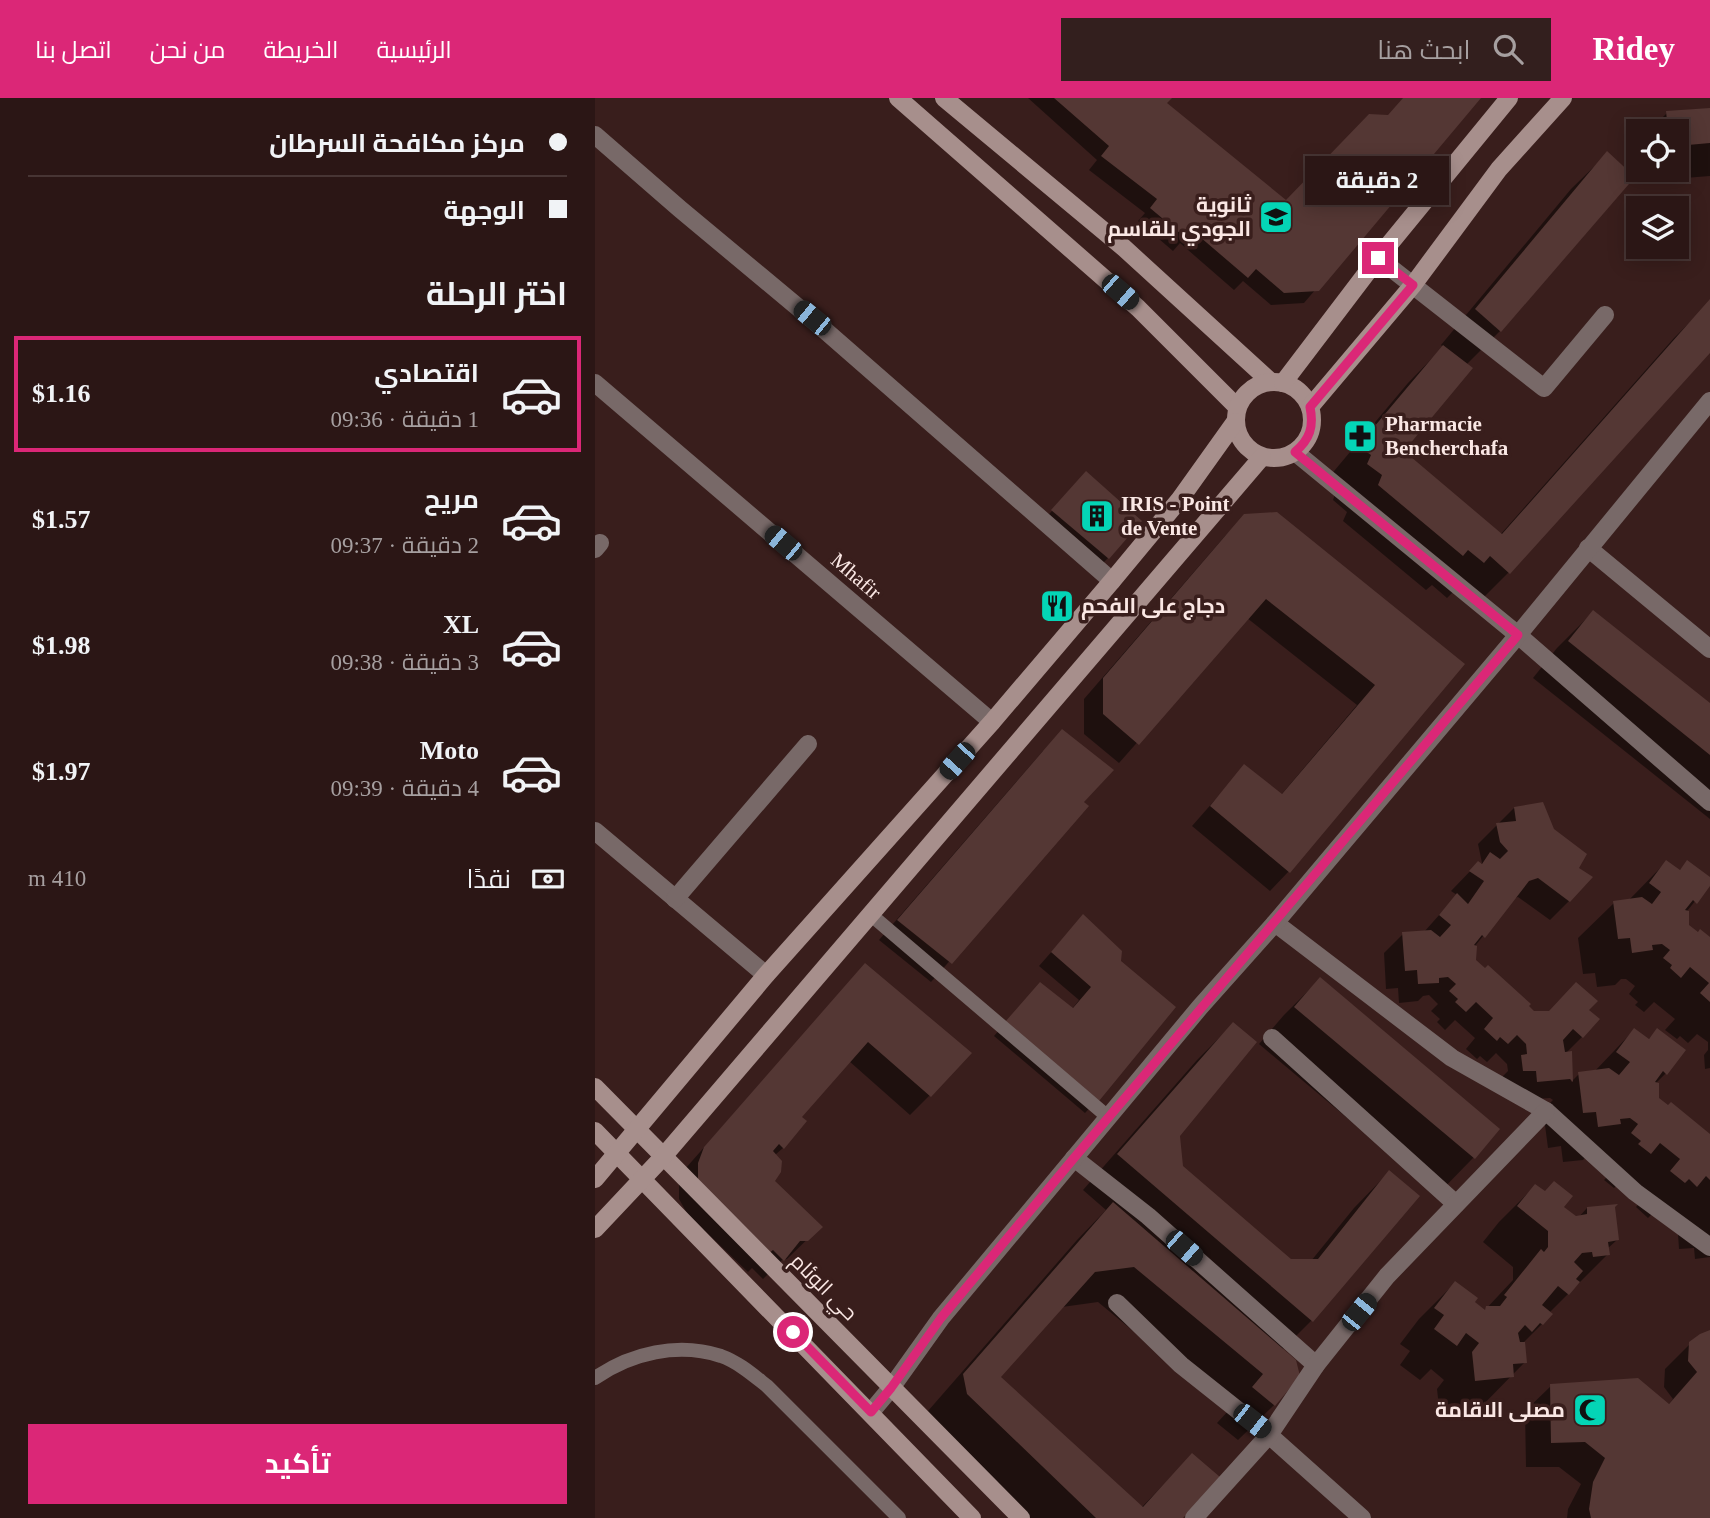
<!DOCTYPE html>
<html lang="ar">
<head>
<meta charset="utf-8">
<style>
  :root { --surface:#2b1615; --page:#331f1e; --text:#f1f3f6; --muted:#a69fa0; --line:#473534; --accent:#db2777 }
  body { margin:0; font-family:"Times New Roman",Cairo,serif; background:var(--page); color:var(--text); direction:rtl; height:100vh; display:flex; flex-direction:column; font-size:26px; white-space:nowrap }
  * { box-sizing:border-box; margin:0 }
  p { font-size:23px; color:var(--muted) }
  .icon { flex:none; width:38px; height:38px; fill:none; stroke:currentColor; stroke-width:2; stroke-linecap:round; stroke-linejoin:round }
  .map { position:relative; flex:1; overflow:hidden; direction:ltr }
  .side { display:flex; flex-direction:column; background:var(--surface); width:595px }
  .side>* { flex:none }
  .hud { display:grid; align-content:center; height:154px; padding:0 28px; background:var(--surface) }
  .controls { position:absolute; left:1031px; top:21px; display:grid; gap:14px }
  .controls a { display:grid; place-items:center; width:63px; height:63px; border-radius:0px; background:var(--surface); box-shadow:0 4px 18px #0003,0 0 0 2px var(--line); font-size:35px }
  .end { position:absolute; width:32px; height:32px; margin:-16px; border:9px solid #db2777; background:#fff; box-shadow:0 0 0 4px #fff }
  .from { border-radius:50% }
  .bubble { position:absolute; height:49px; border-radius:0px; background:var(--surface); box-shadow:0 4px 18px #0003,0 0 0 2px var(--line); font-size:23px; font-weight:700; line-height:49px; text-align:center; direction:rtl }
  .car { position:absolute; width:21px; height:42px; margin:-21px -10px; border-radius:9px; box-shadow:0 0 5px 2px #0007; background:linear-gradient(#222 24%,#8ab4d8 0 40%,#222 0 76%,#8ab4d8 0 86%,#222 0) }
  .hud b { display:flex; align-items:center; gap:24px; height:66px; font-size:26px }
  .hud b+b { border-top:2px solid var(--line) }
  .hud i { width:18px; height:18px; background:var(--text) }
  ul { padding:0; list-style:none }
  li { display:flex; align-items:center; gap:21px; height:116px; margin:0 14px 10px; padding:0 14px; border:4px solid transparent; border-radius:0px }
  li div { flex:1 }
  li b { display:block; font-size:26px }
  li em { font-style:normal; font-weight:700 }
  li.on { border-color:var(--accent) }
  li>.icon { width:63px; height:63px; stroke-width:1.5 }
  h2 { padding:0 28px; font-size:32px; line-height:84px }
  .pay { display:flex; align-items:center; gap:18px; height:77px; padding:0 28px; font-size:26px }
  .pay p { margin-inline-start:auto }
  .action { display:flex; gap:14px; margin-top:auto; padding:14px 28px }
  .action a { flex:1; height:80px; border-radius:0px; background:var(--accent); color:#fff; font-size:28px; font-weight:700; line-height:80px; text-align:center }
  header { display:flex; align-items:center; gap:42px; box-sizing:border-box; height:98px; padding:0 35px; background:var(--accent); color:#fff }
  header strong { font-size:33px }
  nav { display:flex; gap:38px; margin-inline-start:auto; font-size:24px }
  .search { width:490px; height:63px; background:var(--page); display:flex; align-items:center; gap:18px; box-sizing:border-box; padding:0 24px; border-radius:0px; color:var(--muted); font-size:26px }
  main { display:flex; flex:1; min-height:0 }
  .map>svg:first-child { display:block }
  .shadow { fill:#0007 }
  .building { fill:#543734 }
  .lines { fill:none; stroke-linecap:round; stroke-linejoin:round }
  .lane { stroke:#786968; stroke-width:14 }
  .street { stroke:#786968; stroke-width:18 }
  .secondary { stroke:#a78f8c; stroke-width:18 }
  .route { stroke:#db2777; stroke-width:9 }
  .labels { text-anchor:middle; stroke-width:7; stroke-linejoin:round; paint-order:stroke }
  .poi-label { font-size:21px; font-weight:bold; fill:#fae7e4; stroke:#391e1c; text-anchor:start }
  .street-label { font-size:21px; fill:#fae7e4; stroke:#391e1c }
</style>
</head>
<body>
<header>
<strong>Ridey</strong>
<div class="search"><svg class="icon" aria-label="search" viewBox="0 0 24 24"><circle cx="10" cy="10" r="6"/><path d="M15 15l6 6"/></svg>ابحث هنا</div>
<nav><a>الرئيسية</a><a>الخريطة</a><a>من نحن</a><a>اتصل بنا</a></nav>
</header>
<main>
<div class="map">
<svg width="1115" height="1420" viewBox="0 0 1115 1420">
  <rect width="100%" height="100%" fill="#391e1c"/>
  <!-- shadow -->
  <g class="shadow">
    <polygon points="433,0 574,0 570,5 691,104 792,19 809,0 884,0 709,205 676,207 648,183 639,192 585,145 578,153 543,123 550,115 494,72 502,62"/>
    <polygon points="1115,12 1115,78 1039,84 1036,51 1043,44 1043,72 1082,72 1082,33 1054,33 1072,15"/>
    <polygon points="1012,56 905,233 871,267 807,353 905,437 1079,240 1115,204 1115,253 914,474 878,510 859,493 852,500 837,487 831,492 748,423 752,414 738,402 741,393 729,385 813,285 848,249 846,247 976,91"/>
    <polygon points="479,389 513,460 500,473 445,426"/>
    <polygon points="650,418 868,566 694,773 675,793 597,728 649,669 686,697 762,607 652,520 524,665 489,636 489,601 630,438"/>
    <polygon points="998,514 1115,608 1115,721 938,580 962,550"/>
    <polygon points="448,653 492,708 336,884 284,842"/>
    <polygon points="919,710 957,732 982,771 974,803 955,822 923,799 919,800 880,848 879,862 938,915 992,913 987,939 971,955 975,955 976,984 984,976 999,974 1039,932 1053,942 1062,932 1071,975 1060,986 1062,1000 1115,1038 1115,1159 1100,1161 1099,1150 1084,1151 1083,1136 1087,1132 1057,1116 1053,1120 1041,1109 1051,1098 1029,1080 1019,1090 1009,1082 1012,1079 1002,1071 1009,1063 994,1055 988,1062 968,1064 966,1048 953,1050 948,1012 958,1002 955,1000 923,1002 909,992 908,978 913,973 912,966 901,955 892,964 885,958 882,961 871,951 880,940 860,922 850,932 842,924 845,921 836,913 843,906 834,897 828,898 823,903 804,905 803,890 791,891 789,855 808,836 829,834 862,797 856,793 883,765 885,767 887,765 883,746"/>
    <polygon points="1071,764 1084,773 1092,765 1115,781 1115,785 1092,813 1092,828 1115,841 1115,970 1110,971 1109,957 1113,952 1113,944 1102,936 1093,945 1085,938 1082,941 1070,932 1080,921 1059,904 1049,914 1040,907 1043,904 1034,896 1040,888 1031,881 1026,881 1020,887 1002,889 1000,875 988,876 983,840 1019,805 1033,803"/>
    <polygon points="488,818 525,854 502,1002 490,1015 399,938 433,899 477,911 484,902 444,868"/>
    <polygon points="270,867 335,997 315,1017 254,963 204,1020 188,1050 180,1057 177,1083 225,1129 192,1161 187,1162 168,1181 157,1170 153,1174 93,1117 84,1101 84,1086 90,1071"/>
    <polygon points="725,881 903,1031 878,1060 843,1096 664,946 689,917"/>
    <polygon points="638,926 583,1037 586,1069 696,1163 716,1163 759,1110 794,1074 717,1222 687,1252 679,1307 643,1342 622,1325 634,1312 503,1204 467,1209 403,1279 546,1410 597,1357 586,1420 429,1420 333,1313 482,1142 511,1112 488,1092 602,962"/>
    <polygon points="940,1088 983,1120 992,1110 1022,1142 1012,1151 1013,1156 954,1215 955,1216 947,1226 928,1245 930,1264 881,1314 845,1318 842,1291 849,1282 836,1271 825,1282 805,1267 815,1253 805,1246 824,1221 860,1185 889,1213 918,1182 918,1169 888,1144 904,1124"/>
    <polygon points="1115,1234 1115,1420 972,1420 973,1411 986,1386 964,1369 931,1369 930,1313 956,1288 1073,1307 1078,1301 1069,1289 1070,1271 1095,1246"/>
  </g>
  <!-- building -->
  <g class="building">
    <polygon points="459,0 577,0 572,5 691,102 774,16 793,17 808,0 886,0 724,193 689,195 661,171 653,180 598,133 592,141 555,110 562,101 506,58 514,48"/>
    <polygon points="1115,10 1115,45 1082,48 1082,33 1073,33 1071,13"/>
    <polygon points="1012,53 1040,79 906,234 880,211"/>
    <polygon points="1115,201 1115,255 915,476 895,458 889,465 873,452 868,458 783,387 787,377 772,366 776,357 763,348 848,247 878,270 809,353 907,436"/>
    <polygon points="491,373 547,423 514,461 456,412"/>
    <polygon points="682,414 870,566 695,775 615,708 649,666 687,696 780,587 671,501 544,647 508,616 508,580 649,416"/>
    <polygon points="998,512 1115,605 1115,657 973,543"/>
    <polygon points="467,631 519,672 489,704 494,708 357,866 302,822"/>
    <polygon points="948,704 959,731 992,756 984,770 998,779 975,804 943,780 934,783 890,840 887,837 879,847 882,848 881,862 890,870 893,867 936,906 934,908 939,913 954,913 981,884 1003,903 994,912 1005,921 988,940 978,931 968,942 970,954 977,953 978,984 975,981 942,984 941,973 928,973 926,957 932,956 931,946 922,937 913,946 905,939 902,943 889,931 898,920 881,904 871,914 860,904 863,901 854,893 861,886 853,879 844,880 844,885 823,886 822,872 810,873 807,834 836,832 845,839 856,827 844,817 862,795 873,806 889,783 874,773 883,763 887,766 895,754 905,761 913,753 905,744 901,725 921,723 919,709"/>
    <polygon points="1071,762 1085,772 1092,762 1115,779 1115,788 1102,806 1098,802 1090,812 1094,813 1094,827 1103,834 1105,831 1115,839 1115,904 1105,895 1114,885 1095,869 1086,880 1075,870 1077,867 1068,860 1075,852 1067,846 1057,847 1058,852 1037,855 1035,840 1023,841 1018,803 1047,799 1057,806 1066,794 1054,785"/>
    <polygon points="488,816 527,853 526,863 581,909 504,1003 410,924 445,884 478,910 496,889 456,854"/>
    <polygon points="270,865 377,955 336,999 273,944 207,1019 212,1023 189,1051 184,1046 178,1053 187,1063 186,1074 180,1083 228,1129 213,1143 205,1143 189,1163 178,1152 173,1156 103,1081 103,1065 109,1049"/>
    <polygon points="725,879 905,1031 880,1061 699,909"/>
    <polygon points="638,924 662,944 585,1038 588,1068 696,1161 723,1161 794,1072 825,1098 718,1224 522,1056"/>
    <polygon points="1039,930 1054,941 1062,930 1091,952 1072,977 1068,973 1060,984 1064,985 1064,1000 1073,1007 1076,1004 1115,1036 1115,1082 1111,1078 1102,1089 1094,1081 1090,1085 1075,1073 1085,1061 1065,1045 1056,1056 1043,1046 1046,1043 1036,1035 1043,1026 1035,1020 1025,1021 1026,1026 1003,1029 1001,1014 988,1015 983,974 1014,970 1024,977 1035,964 1021,954"/>
    <polygon points="959,1083 978,1098 969,1109 981,1118 992,1116 992,1109 1023,1106 1020,1109 1024,1142 1013,1144 1015,1157 998,1159 997,1154 987,1155 979,1164 988,1173 981,1181 985,1184 974,1197 963,1188 947,1207 958,1216 948,1227 945,1225 937,1234 930,1227 923,1235 925,1244 930,1244 932,1265 918,1266 919,1279 880,1283 877,1254 884,1245 871,1235 862,1248 839,1231 849,1217 839,1210 860,1183 883,1200 880,1204 890,1212 891,1208 905,1208 912,1199 909,1197 946,1151 949,1154 953,1149 953,1133 922,1108 940,1086 950,1093"/>
    <polygon points="518,1104 701,1262 705,1278 680,1308 657,1289 668,1276 539,1169 500,1174 406,1279 548,1409 597,1355 625,1379 588,1420 501,1420 372,1296 368,1276"/>
    <polygon points="1115,1232 1115,1420 996,1420 994,1411 998,1384 1010,1360 990,1344 956,1345 955,1286 1043,1280 1074,1306 1102,1274 1093,1263 1094,1244 1105,1236"/>
  </g>
  <g class="lines">
    <!-- lane -->
    <g class="lane">
      <polyline points="275,816 513,1019"/>
      <path d="M0,1280c36,-25 83,-36 126,-22 17,6 32,19 46,30l132,132"/>
    </g>
    <!-- street -->
    <g class="street">
      <polyline points="0,37 85,111 217,221 517,483"/>
      <polyline points="783,160 949,290 1010,217"/>
      <polyline points="0,285 397,624"/>
      <polyline points="700,354 923,537 1115,704"/>
      <polyline points="993,450 1115,551"/>
      <polyline points="0,451 5,445"/>
      <polyline points="0,733 171,877"/>
      <polyline points="80,801 213,646"/>
      <polyline points="680,825 857,960 951,1013 1040,1094 1115,1149"/>
      <polyline points="677,940 861,1106"/>
      <polyline points="479,1060 553,1118 721,1267"/>
      <polyline points="522,1205 586,1267 674,1337 767,1420"/>
      <polyline points="276,1314 296,1290 346,1220 605,909 680,825 923,537 1115,303"/>
      <polyline points="599,1420 674,1337 721,1267 792,1178 951,1013"/>
    </g>
    <!-- secondary -->
    <g class="secondary">
      <polyline points="303,0 543,210 642,309"/>
      <polyline points="349,0 528,149 676,284"/>
      <circle cx="679" cy="322" r="38"/>
      <polyline points="688,285 783,160 914,0"/>
      <polyline points="715,309 818,187 904,71 968,0"/>
      <polyline points="0,989 426,1420"/>
      <polyline points="0,1033 377,1420"/>
      <polyline points="0,1081 171,877 397,624 517,483 585,401 640,324"/>
      <polyline points="0,1131 67,1060 667,359"/>
    </g>
  </g>
  <g class="lines">
    <!-- route -->
    <path class="route" d="M198,1234l78,80 20,-24 50,-70 133,-160 444,-523 -223,-183c15,-13 19,-25 15,-45l103,-122 -35,-27"/>
  </g>
  <!-- icons -->
  <defs>
    <g id="school-square" transform="scale(1.75)"><rect x="-9" y="-9" width="18" height="18" rx="4" fill="#04d5b6" stroke="#391e1c"/><path d="M0-5L7-2L0 1L-7-2ZM-4 1L0 2.5L4 1V4Q0 6-4 4Z" fill="#111"/></g>
    <g id="pharmacy-square" transform="scale(1.75)"><rect x="-9" y="-9" width="18" height="18" rx="4" fill="#04d5b6" stroke="#391e1c"/><path d="M-2-6h4v4h4v4h-4v4h-4v-4h-4v-4h4Z" fill="#111"/></g>
    <g id="building-square" transform="scale(1.75)"><rect x="-9" y="-9" width="18" height="18" rx="4" fill="#04d5b6" stroke="#391e1c"/><path d="M-4-6H4V6H1V3H-1V6H-4ZM-2.5-4.3h1.7v1.8h-1.7ZM.8-4.3h1.7v1.8H.8ZM-2.5-1h1.7V.8h-1.7ZM.8-1h1.7V.8H.8Z" fill="#111"/></g>
    <g id="restaurant-square" transform="scale(1.75)"><rect x="-9" y="-9" width="18" height="18" rx="4" fill="#04d5b6" stroke="#391e1c"/><path d="M-5-6h1v4h1v-4h1v4h1v-4h1v5L-1.5 .5V6h-2V.5L-5-1ZM5-6V6H3V1.5H1.5Q1.5-4 5-6Z" fill="#111"/></g>
    <g id="mosque-square" transform="scale(1.75)"><rect x="-9" y="-9" width="18" height="18" rx="4" fill="#04d5b6" stroke="#391e1c"/><path d="M3.5-4.9A6 6 0 1 0 3.5 4.9A5 5 0 1 1 3.5-4.9Z" fill="#111"/></g>
  </defs>
  <g fill-rule="evenodd">
    <use href="#school-square" x="681" y="119"/>
    <use href="#pharmacy-square" x="765" y="338"/>
    <use href="#building-square" x="502" y="418"/>
    <use href="#restaurant-square" x="462" y="508"/>
    <use href="#mosque-square" x="995" y="1312"/>
  </g>
  <g class="labels">
    <!-- poi labels -->
    <g class="poi-label">
      <text x="656" y="114" text-anchor="end">ثانوية<tspan x="656" dy="24">الجودي بلقاسم</tspan></text>
      <text x="790" y="333">Pharmacie<tspan x="790" dy="24">Bencherchafa</tspan></text>
      <text x="526" y="413">IRIS - Point<tspan x="526" dy="24">de Vente</tspan></text>
      <text x="486" y="515">دجاج على الفحم</text>
      <text x="970" y="1319" text-anchor="end">مصلى الاقامة</text>
    </g>
    <!-- street labels -->
    <g class="street-label">
      <text transform="translate(261 478) rotate(41)" y="7">Mhafir</text>
      <text transform="translate(229 1189) rotate(45)" y="7">حي الوئام</text>
    </g>
  </g>
</svg>
<div class="controls">
<a><svg class="icon" aria-label="locate" viewBox="0 0 24 24"><circle cx="12" cy="12" r="6"/><path d="M12 2v4M12 18v4M2 12h4M18 12h4"/></svg></a>
<a><svg class="icon" aria-label="layers" viewBox="0 0 24 24"><path d="M12 4l9 5-9 5-9-5zM3 14l9 5 9-5"/></svg></a>
</div>
<i class="end from" style="left:198px;top:1234px"></i>
<i class="end" style="left:783px;top:160px"></i>
<div class="bubble" style="left:710px;top:58px;width:144px">2 دقيقة</div>
<i class="car" style="left:525px;top:194px;rotate:131deg"></i>
<i class="car" style="left:217px;top:220px;rotate:309deg"></i>
<i class="car" style="left:188px;top:445px;rotate:310deg"></i>
<i class="car" style="left:362px;top:663px;rotate:222deg"></i>
<i class="car" style="left:589px;top:1150px;rotate:131deg"></i>
<i class="car" style="left:764px;top:1214px;rotate:39deg"></i>
<i class="car" style="left:657px;top:1323px;rotate:128deg"></i>
</div>
<section class="side">
<div class="hud">
<b><i class="from"></i>مركز مكافحة السرطان</b>
<b><i></i>الوجهة</b>
</div>
<h2>اختر الرحلة</h2>
<ul>
<li class="on"><svg class="icon" aria-label="car" viewBox="0 0 24 24"><path d="M5 17H2v-5l4-1 3-4h7l3 4 3 1v5h-3M9 17h6M6 11h13"/><circle cx="7" cy="17" r="2"/><circle cx="17" cy="17" r="2"/></svg><div><b>اقتصادي</b><p>1 دقيقة · 09:36</p></div><em>$1.16</em></li>
<li><svg class="icon" aria-label="car" viewBox="0 0 24 24"><path d="M5 17H2v-5l4-1 3-4h7l3 4 3 1v5h-3M9 17h6M6 11h13"/><circle cx="7" cy="17" r="2"/><circle cx="17" cy="17" r="2"/></svg><div><b>مريح</b><p>2 دقيقة · 09:37</p></div><em>$1.57</em></li>
<li><svg class="icon" aria-label="car" viewBox="0 0 24 24"><path d="M5 17H2v-5l4-1 3-4h7l3 4 3 1v5h-3M9 17h6M6 11h13"/><circle cx="7" cy="17" r="2"/><circle cx="17" cy="17" r="2"/></svg><div><b>XL</b><p>3 دقيقة · 09:38</p></div><em>$1.98</em></li>
<li><svg class="icon" aria-label="car" viewBox="0 0 24 24"><path d="M5 17H2v-5l4-1 3-4h7l3 4 3 1v5h-3M9 17h6M6 11h13"/><circle cx="7" cy="17" r="2"/><circle cx="17" cy="17" r="2"/></svg><div><b>Moto</b><p>4 دقيقة · 09:39</p></div><em>$1.97</em></li>
</ul>
<div class="pay"><svg class="icon" aria-label="cash" viewBox="0 0 24 24"><path d="M3 7h18v10H3z"/><circle cx="12" cy="12" r="2"/></svg>نقدًا<p>410 m</p></div>
<div class="action"><a>تأكيد</a></div>
</section>
</main>
</body>
</html>
